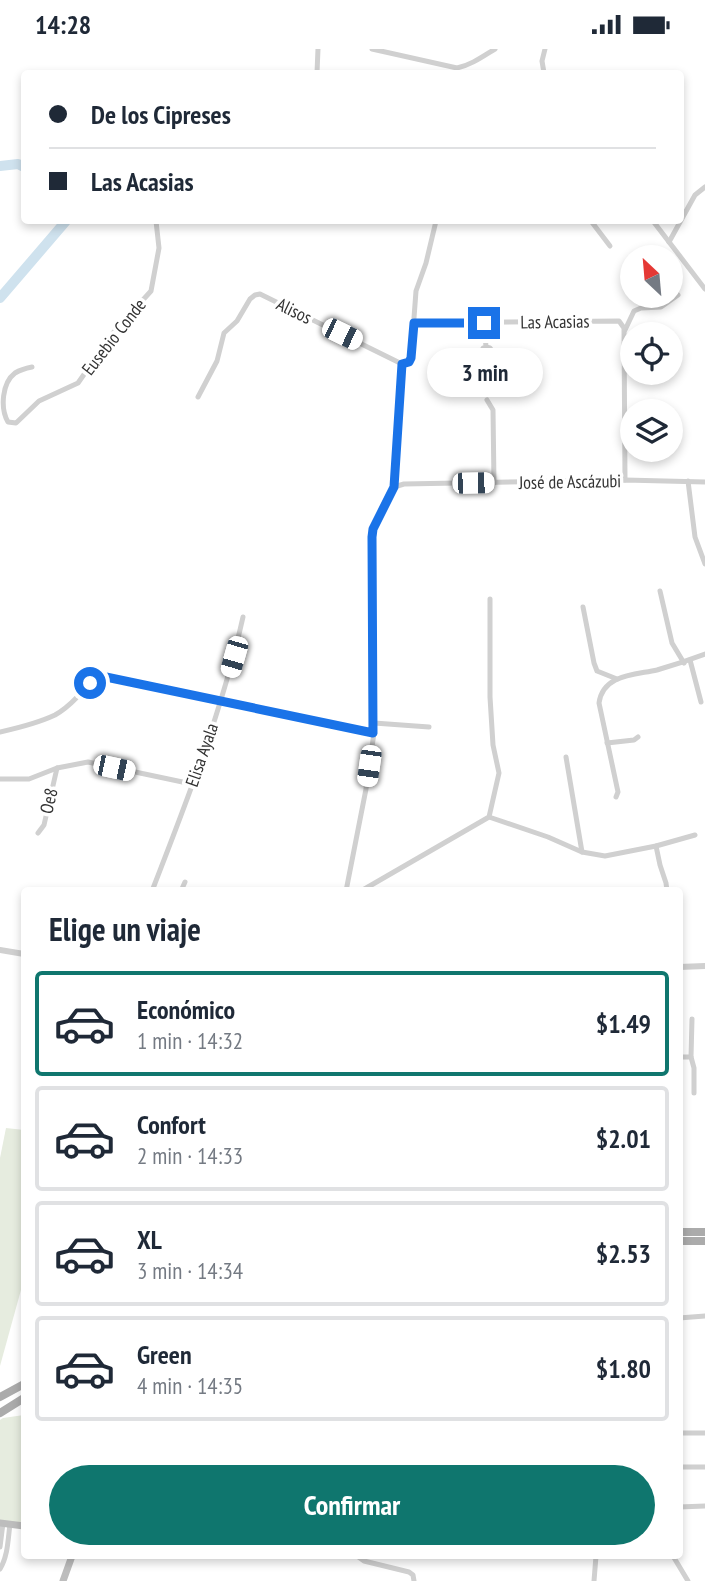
<!DOCTYPE html>
<html lang="es">
<head>
<meta charset="utf-8">
<style>
  :root { --surface:#fff; --page:#f2f2f3; --text:#1f2937; --muted:#747a83; --line:#e0e1e3; --accent:#0f766e }
  body { margin:0; font-family:"PT Sans Narrow",sans-serif; background:var(--page); color:var(--text); height:100vh; display:flex; flex-direction:column; font-size:26px; white-space:nowrap }
  * { box-sizing:border-box; margin:0 }
  p { font-size:23px; color:var(--muted) }
  .icon { flex:none; width:38px; height:38px; fill:none; stroke:currentColor; stroke-width:2; stroke-linecap:round; stroke-linejoin:round }
  .map { position:relative; flex:1; overflow:hidden }
  .sheet { position:absolute; left:21px; top:838px; width:662px; height:672px; display:flex; flex-direction:column; background:var(--surface); border-radius:7px; box-shadow:0 4px 10px #0003 }
  .sheet>* { flex:none }
  .guide { position:absolute; left:21px; top:21px; width:663px; height:154px; border-radius:7px; box-shadow:0 4px 10px #0003; display:grid; align-content:center; height:154px; padding:0 28px; background:var(--surface) }
  .needle { width:46px; rotate:334deg }
  .fabs { position:absolute; left:620px; top:196px; display:grid; gap:14px }
  .fabs a { display:grid; place-items:center; width:63px; height:63px; border-radius:50%; background:var(--surface); box-shadow:0 4px 10px #0003; font-size:35px }
  .end { position:absolute; width:32px; height:32px; margin:-16px; border:9px solid #1a73e8; background:#fff; box-shadow:0 0 0 4px #fff }
  .from { border-radius:50% }
  .bubble { position:absolute; height:49px; border-radius:24px; background:var(--surface); box-shadow:0 4px 10px #0003; font-size:23px; font-weight:700; line-height:49px; text-align:center }
  .car { position:absolute; width:21px; height:42px; margin:-21px -10px; border-radius:9px; box-shadow:0 0 5px 2px #0007; background:linear-gradient(#fff 24%,#345 0 40%,#fff 0 76%,#345 0 86%,#fff 0) }
  .guide b { display:flex; align-items:center; gap:24px; height:66px; font-size:26px }
  .guide b+b { border-top:2px solid var(--line) }
  .guide i { width:18px; height:18px; background:var(--text) }
  ul { padding:0; list-style:none }
  li { display:flex; align-items:center; gap:21px; height:105px; margin:0 14px 10px; padding:0 14px; border:4px solid var(--line); border-radius:7px }
  li div { flex:1 }
  li b { display:block; font-size:26px }
  li em { font-style:normal; font-weight:700 }
  li.on { border-color:var(--accent) }
  li>.icon { width:63px; height:63px; stroke-width:1.5 }
  h2 { padding:0 28px; font-size:32px; line-height:84px }
  .action { display:flex; gap:14px; margin-top:auto; padding:14px 28px }
  .action a { flex:1; height:80px; border-radius:42px; background:var(--accent); color:#fff; font-size:28px; font-weight:700; line-height:80px; text-align:center }
  .status { display:flex; justify-content:space-between; align-items:center; height:49px; padding:0 35px; background:var(--surface); direction:ltr }
  .status svg { height:19px; fill:currentColor }
  .map>svg:first-child { display:block }
  .green { fill:#e6ecdf }
  .lines { fill:none; stroke-linecap:round; stroke-linejoin:round }
  .river { stroke:#cfe2ee; stroke-width:10 }
  .minor { stroke:#d0d0d0; stroke-width:5 }
  .tertiary { stroke:#d0d0d0; stroke-width:6 }
  .secondary { stroke:#bdbdbd; stroke-width:7 }
  .primary { stroke:#ababab; stroke-width:8 }
  .route { stroke:#1a73e8; stroke-width:9 }
  .labels { text-anchor:middle; stroke-width:7; stroke-linejoin:round; paint-order:stroke }
  .street-label { font-size:18px; fill:#333; stroke:#fff }
</style>
</head>
<body>
<div class="status"><b>14:28</b><svg viewBox="0 0 49 12"><path d="M0 12V9h3v3zM5 12V6h3v6zM10 12V3h3v9zM15 12V0h3v12zM26 1h20v11H26zM47 4h2v5h-2z"/></svg></div>
<div class="map">
<svg width="705" height="1532" viewBox="0 0 705 1532">
  <rect width="100%" height="100%" fill="#fff"/>
  <!-- green -->
  <g class="green">
    <polygon points="6,1079 24,1081 24,1230 0,1317 0,1109"/>
    <polygon points="24,1366 24,1479 0,1475 0,1371 3,1369"/>
  </g>
  <g class="lines">
    <!-- river -->
    <g class="river">
      <polyline points="0,117 18,115 24,118"/>
      <polyline points="0,249 66,172"/>
    </g>
    <!-- minor -->
    <g class="minor">
      <path d="M372,0l85,19c14,-3 25,-11 38,-19"/>
      <polyline points="317,24 318,0"/>
      <polyline points="544,24 542,12 545,0"/>
      <polyline points="591,172 610,197"/>
      <polyline points="653,172 705,240"/>
      <polyline points="669,193 695,146 705,138"/>
      <polyline points="414,274 619,272 624,279 625,431"/>
      <polyline points="484,274 486,298 483,299 482,303 484,307 488,308 491,305 492,302 490,299 486,298"/>
      <polyline points="625,281 634,262 641,259 661,258 678,246"/>
      <polyline points="402,315 409,313 411,309 416,242 426,214 436,172"/>
      <path d="M32,318c-5,1 -12,3 -17,6 -13,10 -15,35 -7,49l8,1 23,-22 39,-18 35,-50 38,-42 8,-43 -3,-27"/>
      <polyline points="198,348 217,312 224,284 237,272 250,250 255,246 260,245 402,315"/>
      <polyline points="487,351 493,361 494,434"/>
      <polyline points="688,432 695,488 705,515"/>
      <polyline points="394,438 404,435 625,431 705,433"/>
      <polyline points="660,542 672,594 684,614"/>
      <polyline points="583,558 594,614 597,622 617,630"/>
      <polyline points="690,611 701,653"/>
      <polyline points="374,674 429,678"/>
      <path d="M0,683c18,-4 38,-9 55,-17 16,-9 29,-25 41,-40l278,58"/>
      <polyline points="607,694 634,691 638,688"/>
      <polyline points="566,708 582,803"/>
      <polyline points="0,730 29,730 57,719 88,713 192,735"/>
      <path d="M616,748l2,-5 -19,-89c4,-29 36,-28 58,-33 17,-5 32,-10 48,-16"/>
      <polyline points="489,768 548,788 582,803 605,807 656,797 695,786"/>
      <polyline points="38,784 44,776 57,719"/>
      <polyline points="656,797 660,816 666,834 667,842"/>
      <path d="M152,842c35,-90 70,-180 91,-274"/>
      <polyline points="181,842 185,833"/>
      <polyline points="346,842 366,740 374,684 372,488 373,480 394,438 402,315"/>
      <polyline points="361,842 489,768 499,724 493,696 490,648 490,550"/>
      <polyline points="679,1008 691,1008 694,1019 694,1044"/>
      <polyline points="691,1008 692,970"/>
      <polyline points="679,1269 705,1267"/>
      <polyline points="679,1384 705,1384"/>
      <polyline points="679,1418 705,1418"/>
      <polyline points="679,1458 705,1457"/>
      <polyline points="0,1498 3,1474"/>
      <polyline points="357,1507 364,1512 409,1523 413,1526 414,1532"/>
      <polyline points="673,1507 688,1532"/>
      <path d="M0,1520c8,-13 8,-30 10,-45"/>
      <polyline points="594,1532 596,1507"/>
    </g>
    <!-- tertiary -->
    <g class="tertiary">
      <polyline points="0,901 24,905"/>
      <polyline points="679,918 705,917"/>
    </g>
    <!-- secondary -->
    <g class="secondary">
      <polyline points="0,1474 24,1477"/>
      <polyline points="63,1532 72,1507"/>
    </g>
    <!-- primary -->
    <g class="primary">
      <polyline points="679,1183 705,1183"/>
      <polyline points="679,1192 705,1192"/>
      <polyline points="0,1348 24,1335"/>
      <polyline points="0,1364 24,1349"/>
    </g>
  </g>
  <g class="lines">
    <!-- route -->
    <polyline class="route" points="90,634 96,626 106,628 373,684 372,488 373,480 394,438 402,315 409,313 411,309 414,274 484,274"/>
  </g>
  <g class="labels">
    <!-- street labels -->
    <g class="street-label">
      <text transform="translate(294 262) rotate(26)" y="6">Alisos</text>
      <text transform="translate(555 273) rotate(-1)" y="6">Las Acasias</text>
      <text transform="translate(114 288) rotate(-52)" y="6">Eusebio Conde</text>
      <text transform="translate(570 433) rotate(-1)" y="6">José de Ascázubi</text>
      <text transform="translate(202 706) rotate(-71)" y="6">Elisa Ayala</text>
      <text transform="translate(49 752) rotate(-77)" y="6">Oe8</text>
    </g>
  </g>
</svg>
<div class="fabs">
<a><svg class="needle" viewBox="-14 -14 28 28"><path d="M0-13l5 13h-10z" fill="#e53935"/><path d="M0 13l5-13h-10z" fill="#747a83"/></svg></a>
<a><svg class="icon" aria-label="locate" viewBox="0 0 24 24"><circle cx="12" cy="12" r="6"/><path d="M12 2v4M12 18v4M2 12h4M18 12h4"/></svg></a>
<a><svg class="icon" aria-label="layers" viewBox="0 0 24 24"><path d="M12 4l9 5-9 5-9-5zM3 14l9 5 9-5"/></svg></a>
</div>
<i class="end from" style="left:90px;top:634px"></i>
<i class="end" style="left:484px;top:274px"></i>
<div class="bubble" style="left:427px;top:299px;width:116px">3 min</div>
<i class="car" style="left:342px;top:285px;rotate:116deg"></i>
<i class="car" style="left:473px;top:434px;rotate:89deg"></i>
<i class="car" style="left:234px;top:608px;rotate:196deg"></i>
<i class="car" style="left:369px;top:717px;rotate:188deg"></i>
<i class="car" style="left:114px;top:719px;rotate:102deg"></i>
<div class="guide">
<b><i class="from"></i>De los Cipreses</b>
<b><i></i>Las Acasias</b>
</div>
<section class="sheet">
<h2>Elige un viaje</h2>
<ul>
<li class="on"><svg class="icon" aria-label="car" viewBox="0 0 24 24"><path d="M5 17H2v-5l4-1 3-4h7l3 4 3 1v5h-3M9 17h6M6 11h13"/><circle cx="7" cy="17" r="2"/><circle cx="17" cy="17" r="2"/></svg><div><b>Económico</b><p>1 min · 14:32</p></div><em>$1.49</em></li>
<li><svg class="icon" aria-label="car" viewBox="0 0 24 24"><path d="M5 17H2v-5l4-1 3-4h7l3 4 3 1v5h-3M9 17h6M6 11h13"/><circle cx="7" cy="17" r="2"/><circle cx="17" cy="17" r="2"/></svg><div><b>Confort</b><p>2 min · 14:33</p></div><em>$2.01</em></li>
<li><svg class="icon" aria-label="car" viewBox="0 0 24 24"><path d="M5 17H2v-5l4-1 3-4h7l3 4 3 1v5h-3M9 17h6M6 11h13"/><circle cx="7" cy="17" r="2"/><circle cx="17" cy="17" r="2"/></svg><div><b>XL</b><p>3 min · 14:34</p></div><em>$2.53</em></li>
<li><svg class="icon" aria-label="car" viewBox="0 0 24 24"><path d="M5 17H2v-5l4-1 3-4h7l3 4 3 1v5h-3M9 17h6M6 11h13"/><circle cx="7" cy="17" r="2"/><circle cx="17" cy="17" r="2"/></svg><div><b>Green</b><p>4 min · 14:35</p></div><em>$1.80</em></li>
</ul>
<div class="action"><a>Confirmar</a></div>
</section>
</div>
</body>
</html>
